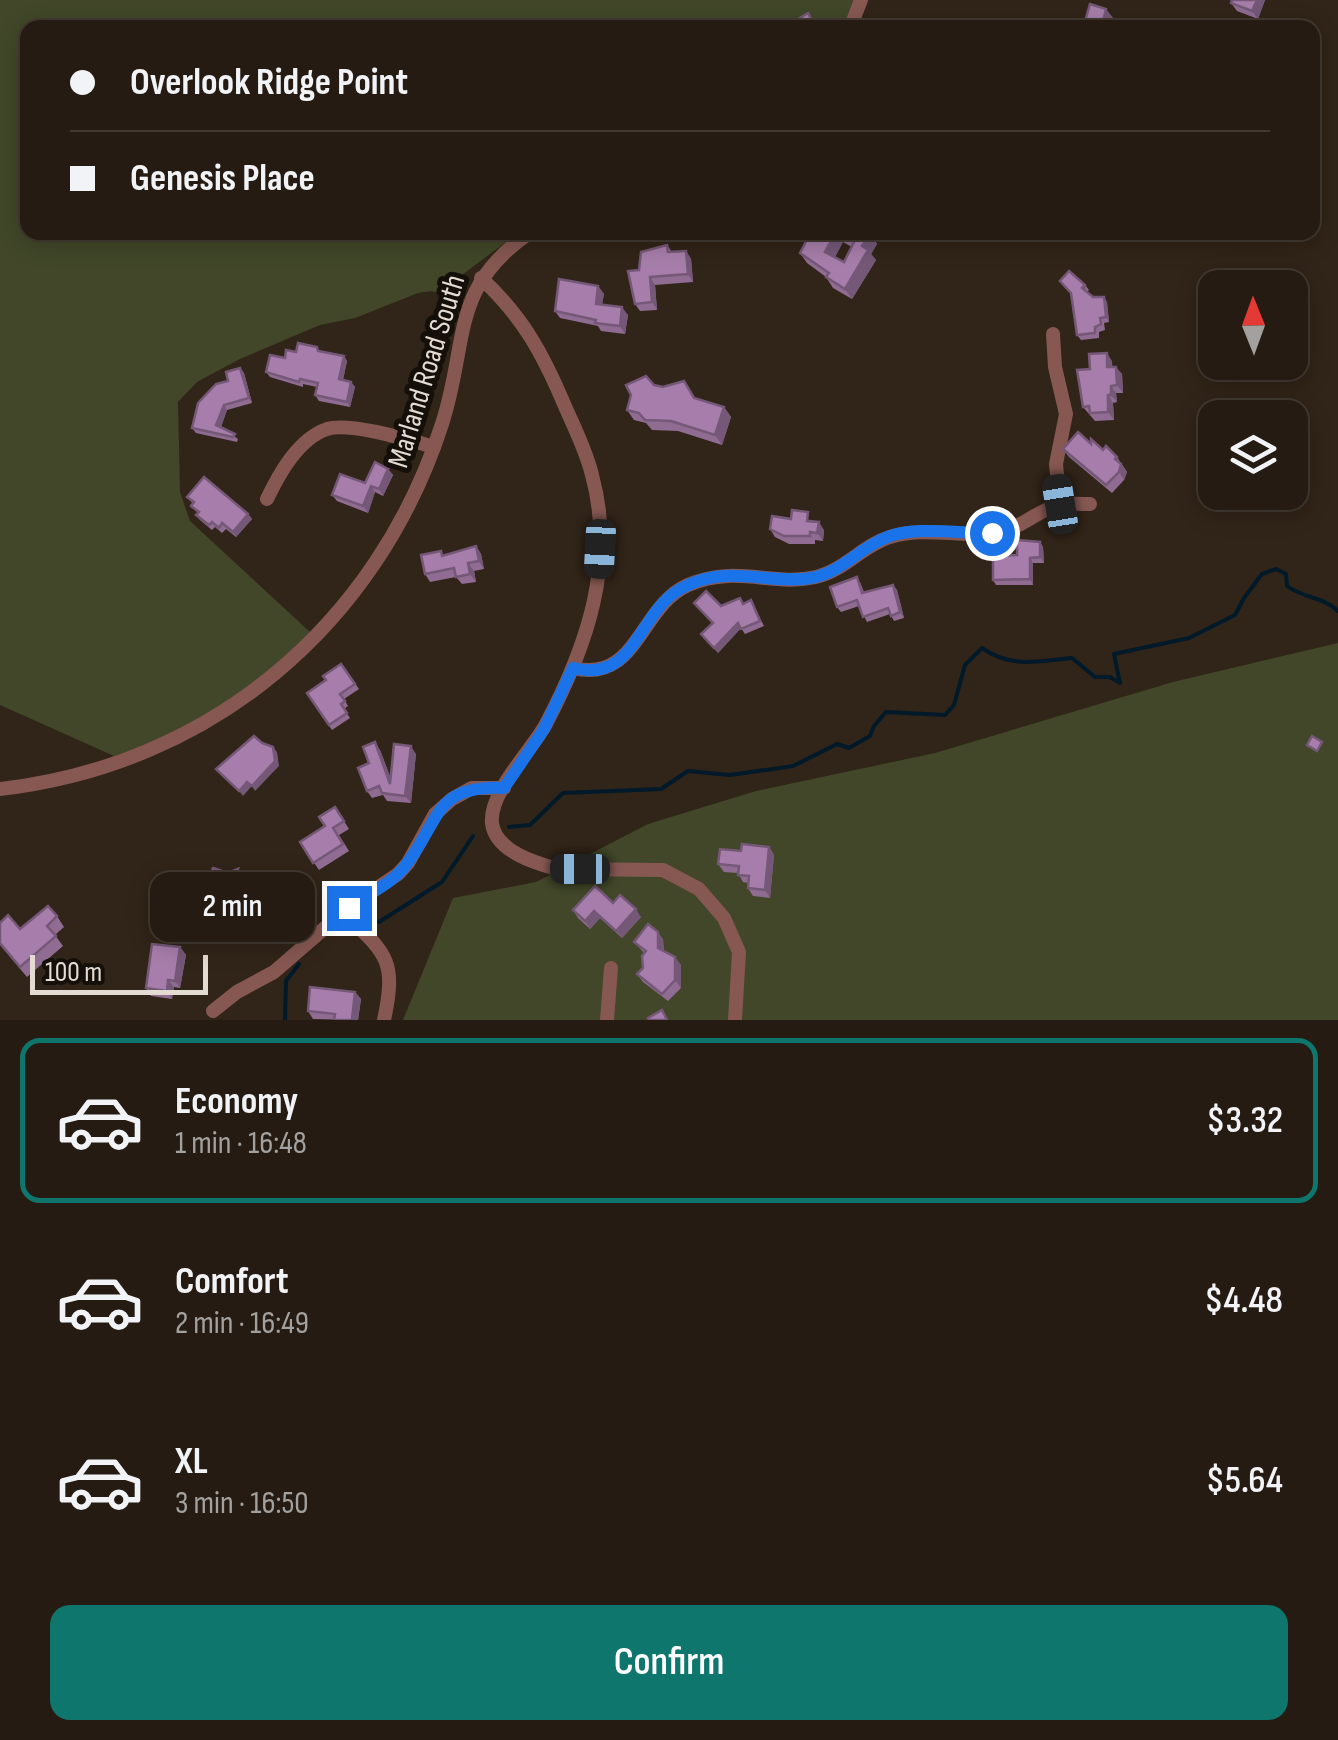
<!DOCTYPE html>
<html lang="en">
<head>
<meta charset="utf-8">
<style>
  :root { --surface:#251b12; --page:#2d241b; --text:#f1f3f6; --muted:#a3a19f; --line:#423932; --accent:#0f766e }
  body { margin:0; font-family:"Sofia Sans Condensed",sans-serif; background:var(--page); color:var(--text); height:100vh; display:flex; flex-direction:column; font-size:38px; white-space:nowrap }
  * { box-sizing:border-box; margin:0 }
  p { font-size:32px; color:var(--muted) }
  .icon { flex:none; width:55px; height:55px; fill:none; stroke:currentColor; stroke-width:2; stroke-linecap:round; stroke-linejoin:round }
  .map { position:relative; height:1020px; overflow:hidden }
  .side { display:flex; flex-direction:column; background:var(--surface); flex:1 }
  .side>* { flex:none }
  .top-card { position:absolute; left:20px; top:20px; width:1300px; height:220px; border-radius:20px; box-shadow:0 5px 25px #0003,0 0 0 2px var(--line); display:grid; align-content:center; height:220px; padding:0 50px; background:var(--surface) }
  .needle { width:65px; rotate:359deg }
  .tools { position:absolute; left:1198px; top:270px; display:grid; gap:20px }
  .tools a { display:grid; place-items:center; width:110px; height:110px; border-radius:20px; background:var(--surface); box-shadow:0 5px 25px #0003,0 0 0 2px var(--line); font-size:50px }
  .scale { position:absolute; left:30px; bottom:25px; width:178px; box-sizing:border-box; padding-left:10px; border:5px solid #e4dbd3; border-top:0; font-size:28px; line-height:35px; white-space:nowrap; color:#e4dbd3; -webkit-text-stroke:8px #140f09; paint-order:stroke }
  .end { position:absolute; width:45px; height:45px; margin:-22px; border:12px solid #1a73e8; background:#fff; box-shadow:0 0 0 5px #fff }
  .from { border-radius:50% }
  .bubble { position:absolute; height:70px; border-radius:20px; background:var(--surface); box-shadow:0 5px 25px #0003,0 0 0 2px var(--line); font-size:32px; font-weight:600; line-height:70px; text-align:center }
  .car { position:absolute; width:30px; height:60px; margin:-30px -15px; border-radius:12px; box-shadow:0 0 8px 2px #0007; background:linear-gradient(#222 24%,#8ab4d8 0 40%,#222 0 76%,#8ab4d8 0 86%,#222 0) }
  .top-card b { display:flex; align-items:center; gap:35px; height:95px; font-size:38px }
  .top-card b+b { border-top:2px solid var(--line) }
  .top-card i { width:25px; height:25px; background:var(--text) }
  ul { padding:18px 0 0; list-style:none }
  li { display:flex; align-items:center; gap:30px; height:165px; margin:0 20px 15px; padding:0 30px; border:5px solid transparent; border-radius:20px }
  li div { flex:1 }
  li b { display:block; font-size:38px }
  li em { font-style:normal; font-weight:600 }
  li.on { border-color:var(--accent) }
  li>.icon { width:90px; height:90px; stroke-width:1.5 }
  .button { display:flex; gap:20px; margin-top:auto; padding:20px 50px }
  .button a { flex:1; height:115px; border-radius:20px; background:var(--accent); color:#fff; font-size:40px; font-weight:600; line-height:115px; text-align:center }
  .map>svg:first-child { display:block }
  .green { fill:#414728 }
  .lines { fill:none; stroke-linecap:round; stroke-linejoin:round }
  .stream { stroke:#001a2a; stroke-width:4 }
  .minor { stroke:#875852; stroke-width:14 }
  .wall { fill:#906c93; fill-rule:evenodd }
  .shaded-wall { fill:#755878 }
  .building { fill:#a77eab; stroke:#755878; stroke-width:2.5 }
  .route { stroke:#1a73e8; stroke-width:12 }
  .labels { text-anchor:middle; stroke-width:10; stroke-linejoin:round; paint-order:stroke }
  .street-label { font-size:30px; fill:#e4dbd3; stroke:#140f09 }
</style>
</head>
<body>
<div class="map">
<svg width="1338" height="1020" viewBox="0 0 1338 1020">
  <rect width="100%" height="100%" fill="#312418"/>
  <!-- green -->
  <g class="green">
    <path d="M0,0h854l-12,28h-814v204l490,1 -56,42 -11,3 -12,15 -8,-2 -13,2 -63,25 -35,7 -80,34 -43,23 -19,20 2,90 10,29 120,111c-52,56 -123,101 -196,124l-114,-51z"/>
    <polygon points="1338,643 1338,1020 403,1020 453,898 536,882 648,824 756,791 935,753 1173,682"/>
  </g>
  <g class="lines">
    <!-- stream -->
    <g class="stream">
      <path d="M509,827l21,-2 33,-32 98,-4 27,-18 42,4 63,-9 44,-22 12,4 21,-12 4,-10 12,-14 59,3 9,-10 11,-40 17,-17c30,21 56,13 90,10l23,19h15l10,6 -6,-29 75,-16 46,-23 9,-17 18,-24 14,-5 10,5 1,12c18,13 37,11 51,25"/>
      <polyline points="379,922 442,882 473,836"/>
      <polyline points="285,1020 286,981 299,964"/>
    </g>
    <!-- minor -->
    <g class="minor">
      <polyline points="850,28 861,0"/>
      <path d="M481,278c41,38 61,74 83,126 10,23 22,46 28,71 24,88 -5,171 -46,249 -14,26 -57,68 -54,99 3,28 43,40 65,46l106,1 36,19 25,29 15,34 -4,68"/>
      <polyline points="1053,334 1055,367 1066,414 1056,464 1060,505"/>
      <path d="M267,499c12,-25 31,-60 60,-70 23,-7 82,11 107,18"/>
      <path d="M573,668c64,16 67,-62 115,-83 50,-21 83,2 128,-8 29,-7 47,-32 74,-40 36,-12 77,3 114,-6 20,-5 36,-22 55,-26 10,-2 21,-1 31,-1"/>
      <path d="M0,789c211,-24 377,-164 442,-365 27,-83 7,-137 89,-192"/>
      <path d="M344,913c42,41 53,46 40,107"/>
      <polyline points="213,1011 237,992 274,972 349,907 398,874 408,863 435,814 452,799 472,788 504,788"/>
      <polyline points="607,1020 611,968"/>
    </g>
  </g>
  <!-- wall -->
  <g class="wall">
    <polygon points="1265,0 1258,19 1237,11 1231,3"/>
    <path d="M811,232l59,2 7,10 -6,10 5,6 -24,39 -19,-11 -7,-11 -19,-14 -7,-10zM843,242l9,5 -8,15 -9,-5z"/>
    <polygon points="667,245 672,252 686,251 691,259 693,282 655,285 657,310 640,311 635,304 639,270"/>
    <polygon points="1085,285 1089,290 1087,292 1093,297 1104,297 1107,302 1109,322 1104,323 1105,330 1099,332 1099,338 1081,340 1077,335"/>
    <polygon points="598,286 604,294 602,304 628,315 625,334 601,331 598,326 560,318 555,311"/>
    <polygon points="320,351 344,356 347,361 343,380 351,382 355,387 350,407 319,401 315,395 317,387 303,384 303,387 270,377 266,372 285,358 296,352"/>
    <polygon points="1112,361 1112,367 1122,374 1123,393 1116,393 1117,402 1113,403 1114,420 1095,421 1083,407 1090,369"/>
    <polygon points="240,368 244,373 252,403 227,410 221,427 238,439 237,442 196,433 192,428 228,381"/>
    <polygon points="654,385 724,407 731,417 722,445 678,431 652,430 646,423 634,420 627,410"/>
    <polygon points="1063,449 1103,450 1117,457 1127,472 1124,480 1112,493 1069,457"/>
    <polygon points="388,469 393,475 383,496 375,492 368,513 337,501 332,495 365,483"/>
    <polygon points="187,497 248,514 252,519 236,537 226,529 222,533 215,527 212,530 200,520 196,515 198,513 191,506 193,504"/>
    <polygon points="791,519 813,520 813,522 824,530 823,541 815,540 815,544 789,544 775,537 770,529"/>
    <polygon points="1040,542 1043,547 1044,563 1033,563 1033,585 996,585 993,580 1017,555"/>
    <polygon points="476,546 481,554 484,569 474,571 476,582 462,584 456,577 430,582 425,574 444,556"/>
    <polygon points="860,582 864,592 893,585 897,590 904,618 894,621 890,614 867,622 859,606 841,612 837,607"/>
    <polygon points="751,600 764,626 745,634 741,628 718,653 701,634 712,623 694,603 721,606 743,604"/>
    <polygon points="341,664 359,689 344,699 348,706 344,709 350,718 332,730 307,693 326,680"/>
    <polygon points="380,750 391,779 416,754 411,803 387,801 383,795 372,798 367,791 369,763"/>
    <polygon points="335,807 349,829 339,835 349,851 319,870 300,842 325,826"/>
    <polygon points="769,847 774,855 770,898 753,896 748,888 748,883 743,882 738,873 724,872 718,864 741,851"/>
    <polygon points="244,877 231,913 211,920 208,917 204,918 199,910 205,895"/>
    <polygon points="613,903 641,917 622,938 600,918 590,929 578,918 573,910"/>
    <polygon points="57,916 64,927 55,935 63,946 27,977 0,945 0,923 20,929"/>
    <polygon points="663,939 664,951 681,965 681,988 668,1001 643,982 637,974 643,968 644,953 634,942"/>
    <polygon points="180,947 186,955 180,988 174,987 172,999 151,996 146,988"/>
    <polygon points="355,992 361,999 358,1020 313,1019 308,1011"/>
  </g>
  <!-- shaded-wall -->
  <g class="shaded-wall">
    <polygon points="1257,0 1265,0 1258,19 1252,11"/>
    <polygon points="1106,9 1114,19 1111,28 1102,25"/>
    <polygon points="836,232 843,242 832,262 825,252"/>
    <polygon points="870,234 877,244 871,254 876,260 852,299 845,289 862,246"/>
    <polygon points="686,251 691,259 693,282 688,274"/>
    <polygon points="650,277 655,285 657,310 652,302"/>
    <polygon points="598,286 604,294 601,311 596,304"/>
    <polygon points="1104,297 1107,302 1109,322 1106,317"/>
    <polygon points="622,307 628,315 625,334 620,326"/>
    <polygon points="1107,353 1112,361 1113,375 1107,367"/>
    <polygon points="344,356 347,361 342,384 339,379"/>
    <polygon points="1116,367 1122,374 1123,393 1117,385"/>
    <polygon points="240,368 244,373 252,403 249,398"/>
    <polygon points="351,382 355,387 350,407 347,402"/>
    <polygon points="1111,386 1116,393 1117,402 1111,395"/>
    <polygon points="1108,395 1113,403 1114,420 1108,412"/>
    <polygon points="224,405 227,410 220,430 216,425"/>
    <polygon points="724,407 731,417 722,445 715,435"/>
    <polygon points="1121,464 1127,472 1124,480 1119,472"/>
    <polygon points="388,469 393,475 383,496 379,489"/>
    <polygon points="371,486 375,492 368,513 363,506"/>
    <polygon points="248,514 252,519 236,537 233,532"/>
    <polygon points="819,522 824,530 823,541 817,533"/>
    <polygon points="1040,542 1043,547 1044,563 1040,557"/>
    <polygon points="476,546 481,554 484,569 479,561"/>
    <polygon points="1030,558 1033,563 1033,585 1030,579"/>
    <polygon points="468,563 474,571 476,582 470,574"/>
    <polygon points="893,585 897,590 904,618 900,612"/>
    <polygon points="738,623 741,628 718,653 714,648"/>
    <polygon points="375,742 380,750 396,792 390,784"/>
    <polygon points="411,746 416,754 411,803 405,796"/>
    <polygon points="273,747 277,752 279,766 255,791 252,786"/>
    <polygon points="247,782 251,787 243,796 239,791"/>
    <polygon points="769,847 774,855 770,898 765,890"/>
    <polygon points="238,869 244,877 231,913 226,906"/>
    <polygon points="636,909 641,917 622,938 616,931"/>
    <polygon points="594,911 600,918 590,929 585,921"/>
    <polygon points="658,932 663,939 664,956 658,948"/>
    <polygon points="180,947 186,955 180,988 175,981"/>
    <polygon points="675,957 681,965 681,988 675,980"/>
    <polygon points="168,980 174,987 172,999 167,991"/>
    <polygon points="355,992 361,999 358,1020 353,1020"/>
  </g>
  <!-- building -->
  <g class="building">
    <polygon points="1232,0 1257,0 1252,11 1231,3"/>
    <polygon points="1090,4 1106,9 1102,25 1111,28 1083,28"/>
    <polygon points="808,13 812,21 804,26 800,18"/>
    <polygon points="1045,21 1069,28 1043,28"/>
    <polygon points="811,232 836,232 825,252 844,262 854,242 836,232 867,232 870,234 862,246 868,250 845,289 826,277 829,273 800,253"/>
    <polygon points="667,245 668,252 686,251 688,274 650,277 652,302 635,304 628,271 639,270 641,252"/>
    <polygon points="1069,271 1085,285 1082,288 1093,297 1104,297 1106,317 1100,318 1101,324 1095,327 1095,333 1077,335 1071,293 1060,281"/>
    <polygon points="559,279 598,286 596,304 622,307 620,326 595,323 596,320 555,311"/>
    <polygon points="298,343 317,347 318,351 344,356 339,379 351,382 347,402 315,395 318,383 300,379 299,382 266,372 270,355 285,358 286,350 296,352"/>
    <polygon points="1107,353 1107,367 1116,367 1117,385 1111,386 1111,395 1108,395 1108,412 1090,413 1089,406 1083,407 1077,370 1090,369 1089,354"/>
    <polygon points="240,368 249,398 224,405 216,425 235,434 233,437 192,428 198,403 216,384 228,381 226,372"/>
    <polygon points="646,376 654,385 663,387 684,381 694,398 724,407 715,435 671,421 645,420 639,413 627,410 631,395 626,385"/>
    <polygon points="1078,432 1091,444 1091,439 1103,450 1106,446 1117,457 1115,459 1121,464 1119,472 1106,485 1063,449"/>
    <polygon points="375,462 388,469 379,489 371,486 363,506 332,495 340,474 365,483"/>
    <polygon points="204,477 248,514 233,532 222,523 219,528 212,522 209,525 196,515 199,512 191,506 194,502 187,497"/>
    <polygon points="792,510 808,512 807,521 819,522 817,533 810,532 810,536 784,536 770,529 772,516 791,519"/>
    <polygon points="1017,540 1040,542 1040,557 1030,558 1030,579 993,580 993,556 1017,555"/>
    <polygon points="476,546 479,561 468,563 470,574 456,577 454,568 425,574 421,555 441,551 442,556"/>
    <polygon points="857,577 862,593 893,585 900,612 891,616 888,608 863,617 857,600 837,607 830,587"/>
    <polygon points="706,591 721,606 740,598 743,604 751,600 760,621 741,629 738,623 714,648 701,634 713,623 694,603"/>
    <polygon points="341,664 355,684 340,694 345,701 341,704 347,713 329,725 307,693 326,680 323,676"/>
    <polygon points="254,736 262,743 273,747 275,761 252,786 247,782 239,791 216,769"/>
    <polygon points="1312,736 1322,742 1317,751 1307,745"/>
    <polygon points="375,742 390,784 394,744 411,746 405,796 382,793 379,786 367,791 358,768 369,763 363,747"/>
    <polygon points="335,807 344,821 333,828 343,844 313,863 300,842 325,826 319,817"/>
    <polygon points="742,844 769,847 765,890 748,888 749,876 738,875 739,866 718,864 720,849 741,851"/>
    <polygon points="213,868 228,873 238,869 226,906 205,912 204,909 199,910 195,899 205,895 203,888 206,887"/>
    <polygon points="595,886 613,903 620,895 636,909 616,931 594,911 585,921 573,910"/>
    <polygon points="48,906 57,916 47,926 56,936 20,967 0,943 0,923 8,915 20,929"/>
    <polygon points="648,924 658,932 658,948 675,957 675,980 662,994 637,974 643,968 642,956 646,951 634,942"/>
    <polygon points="152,944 180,947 175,981 168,980 167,991 146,988"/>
    <polygon points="310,987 355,992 352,1019 356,1020 334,1020 335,1014 308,1011"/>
    <polygon points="662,1010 667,1020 649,1020 648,1018"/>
  </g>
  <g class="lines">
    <!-- route -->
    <path class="route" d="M349,908c19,-15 43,-24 57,-43 35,-45 27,-80 98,-77l40,-59 29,-61c63,16 65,-57 109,-80 47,-25 83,-3 129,-10 30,-5 47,-29 74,-40 31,-13 74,-4 107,-5"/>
  </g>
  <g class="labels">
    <!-- street labels -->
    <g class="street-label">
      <text transform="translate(426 371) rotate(-73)" y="10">Marland Road South</text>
    </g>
  </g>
</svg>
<div class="tools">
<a><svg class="needle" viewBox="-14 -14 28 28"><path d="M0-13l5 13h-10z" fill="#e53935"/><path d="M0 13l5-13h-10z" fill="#a3a19f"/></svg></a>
<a><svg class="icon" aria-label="layers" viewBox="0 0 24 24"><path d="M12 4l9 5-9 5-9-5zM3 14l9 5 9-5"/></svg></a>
</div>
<div class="scale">100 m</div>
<i class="end from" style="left:992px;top:533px"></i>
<i class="end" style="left:349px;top:908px"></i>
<div class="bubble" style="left:150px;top:872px;width:165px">2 min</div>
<i class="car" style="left:1060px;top:504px;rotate:351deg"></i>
<i class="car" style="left:600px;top:549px;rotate:183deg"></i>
<i class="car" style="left:580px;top:869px;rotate:270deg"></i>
<div class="top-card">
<b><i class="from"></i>Overlook Ridge Point</b>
<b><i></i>Genesis Place</b>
</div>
</div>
<section class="side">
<ul>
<li class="on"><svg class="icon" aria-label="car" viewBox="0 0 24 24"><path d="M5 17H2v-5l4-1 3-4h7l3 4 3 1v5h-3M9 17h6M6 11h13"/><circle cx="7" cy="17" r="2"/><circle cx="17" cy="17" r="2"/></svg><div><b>Economy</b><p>1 min · 16:48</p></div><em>$3.32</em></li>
<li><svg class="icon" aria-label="car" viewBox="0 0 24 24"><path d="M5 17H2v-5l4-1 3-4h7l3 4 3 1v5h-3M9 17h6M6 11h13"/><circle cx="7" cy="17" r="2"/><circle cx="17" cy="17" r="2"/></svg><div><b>Comfort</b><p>2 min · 16:49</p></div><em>$4.48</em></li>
<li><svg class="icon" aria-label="car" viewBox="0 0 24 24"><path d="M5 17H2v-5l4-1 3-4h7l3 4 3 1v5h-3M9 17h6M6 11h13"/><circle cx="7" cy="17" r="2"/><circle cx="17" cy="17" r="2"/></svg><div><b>XL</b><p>3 min · 16:50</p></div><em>$5.64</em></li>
</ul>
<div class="button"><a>Confirm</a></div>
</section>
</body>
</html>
